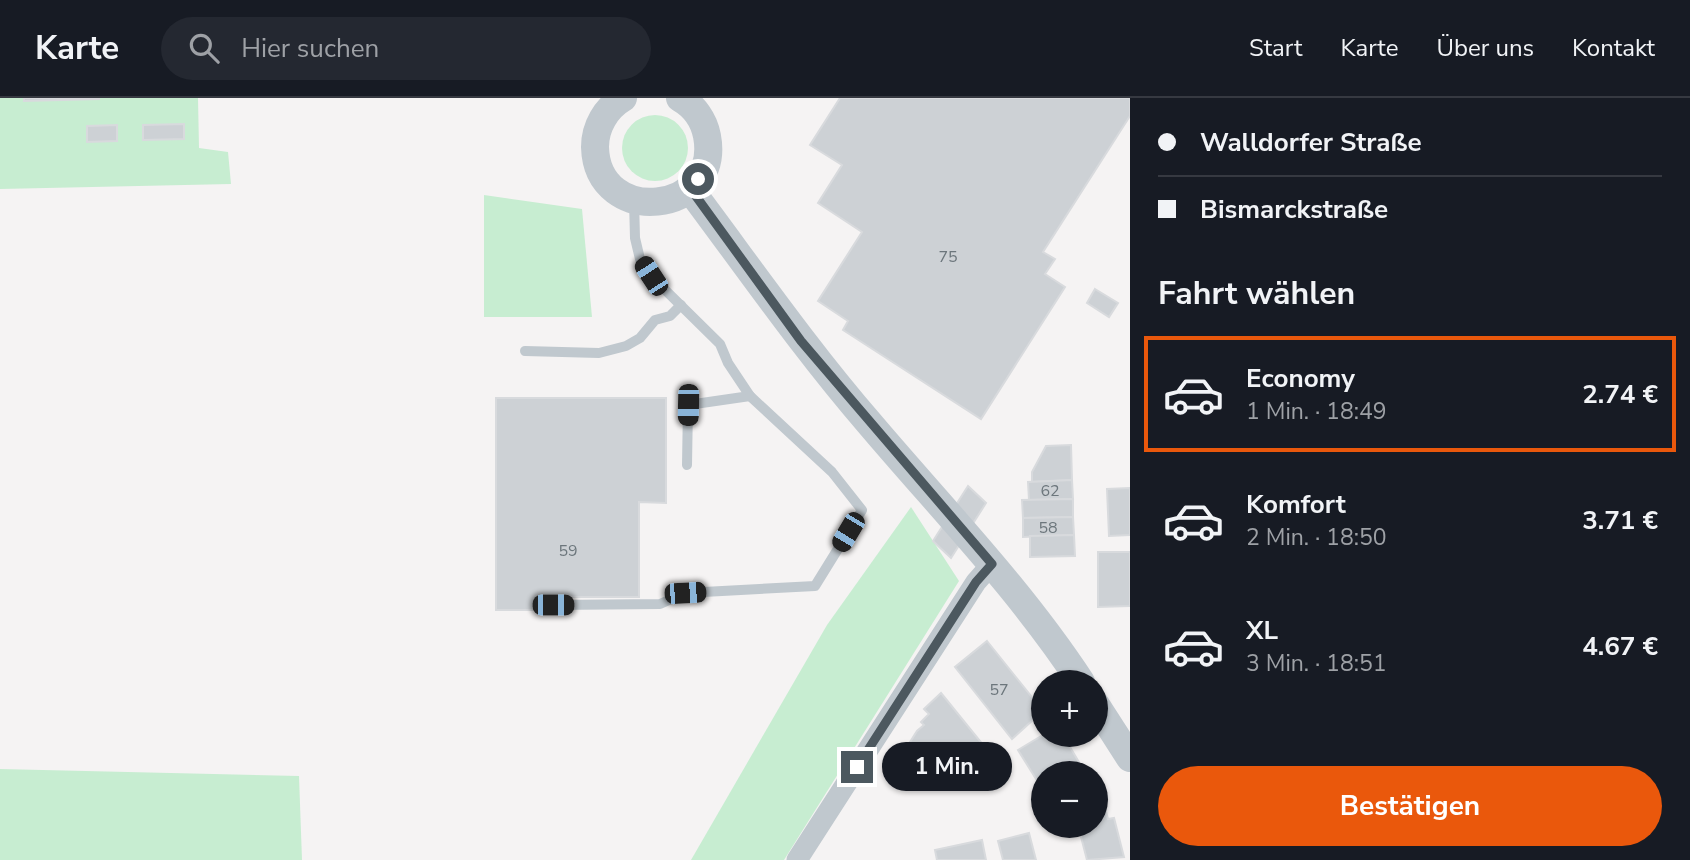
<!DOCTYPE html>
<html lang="de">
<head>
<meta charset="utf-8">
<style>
  :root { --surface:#171b24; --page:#242831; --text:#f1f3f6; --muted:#9ea1a6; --line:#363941; --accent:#ea580c }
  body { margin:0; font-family:"Nunito Sans",sans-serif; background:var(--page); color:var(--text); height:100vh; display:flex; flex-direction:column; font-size:26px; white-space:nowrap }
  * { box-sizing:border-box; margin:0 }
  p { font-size:23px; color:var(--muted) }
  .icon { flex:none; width:38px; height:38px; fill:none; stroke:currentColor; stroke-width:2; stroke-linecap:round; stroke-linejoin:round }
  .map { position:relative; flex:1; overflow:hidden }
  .panel { display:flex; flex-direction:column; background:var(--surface); width:560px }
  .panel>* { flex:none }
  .guide { display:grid; align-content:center; height:154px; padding:0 28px; background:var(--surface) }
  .tools { position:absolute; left:1031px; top:572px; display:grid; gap:14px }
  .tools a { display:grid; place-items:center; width:77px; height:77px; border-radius:50%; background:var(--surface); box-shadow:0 2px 5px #0004; font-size:35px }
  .end { position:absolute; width:32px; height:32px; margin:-16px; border:9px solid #4c585f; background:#fff; box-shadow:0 0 0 4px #fff }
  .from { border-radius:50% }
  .bubble { position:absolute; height:49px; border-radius:24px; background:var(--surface); box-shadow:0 2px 5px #0004; font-size:23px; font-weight:700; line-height:49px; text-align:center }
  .car { position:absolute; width:21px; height:42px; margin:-21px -10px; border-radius:9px; box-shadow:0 0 5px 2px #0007; background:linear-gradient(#222 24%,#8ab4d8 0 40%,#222 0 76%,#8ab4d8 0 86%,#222 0) }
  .guide b { display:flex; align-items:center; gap:24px; height:66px; font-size:26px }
  .guide b+b { border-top:2px solid var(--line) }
  .guide i { width:18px; height:18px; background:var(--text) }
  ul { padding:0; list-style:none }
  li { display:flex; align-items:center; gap:21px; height:116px; margin:0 14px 10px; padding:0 14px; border:4px solid transparent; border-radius:0px }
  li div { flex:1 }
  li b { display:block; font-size:26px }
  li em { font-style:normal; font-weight:700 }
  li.selected { border-color:var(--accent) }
  li>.icon { width:63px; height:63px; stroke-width:1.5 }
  h2 { padding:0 28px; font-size:32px; line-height:84px }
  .primary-button { display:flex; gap:14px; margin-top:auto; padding:14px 28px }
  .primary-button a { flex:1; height:80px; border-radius:42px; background:var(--accent); color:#fff; font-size:28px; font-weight:700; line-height:80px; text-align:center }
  header { display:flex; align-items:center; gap:42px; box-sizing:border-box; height:98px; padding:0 35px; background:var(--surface); border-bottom:2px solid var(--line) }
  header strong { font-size:33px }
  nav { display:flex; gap:38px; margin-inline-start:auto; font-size:24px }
  .search { width:490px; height:63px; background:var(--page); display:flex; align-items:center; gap:18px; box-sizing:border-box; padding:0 24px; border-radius:38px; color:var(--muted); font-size:26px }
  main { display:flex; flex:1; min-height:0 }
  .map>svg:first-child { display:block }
  .green { fill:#c7edd1 }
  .building { fill:#cdd1d5; stroke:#d8dadd; stroke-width:2 }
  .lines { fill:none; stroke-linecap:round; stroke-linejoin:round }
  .service { stroke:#c0c8ce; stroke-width:10 }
  .minor { stroke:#c0c8ce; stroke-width:21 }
  .tertiary { stroke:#c0c8ce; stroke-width:28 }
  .route { stroke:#4c585f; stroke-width:9 }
  .labels { text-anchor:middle; stroke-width:5; stroke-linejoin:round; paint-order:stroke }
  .number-label { font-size:16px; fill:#6c767c }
</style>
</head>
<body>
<header>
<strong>Karte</strong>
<div class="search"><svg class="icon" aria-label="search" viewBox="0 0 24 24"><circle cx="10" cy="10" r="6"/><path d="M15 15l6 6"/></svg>Hier suchen</div>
<nav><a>Start</a><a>Karte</a><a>Über uns</a><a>Kontakt</a></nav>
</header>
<main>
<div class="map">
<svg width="1130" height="762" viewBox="0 0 1130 762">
  <rect width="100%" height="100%" fill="#f5f3f3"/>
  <!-- green -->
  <g class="green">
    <polygon points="0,0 198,0 199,50 228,54 231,86 0,91"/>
    <circle cx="655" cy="50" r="33"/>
    <polygon points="484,97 582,111 592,219 484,219"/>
    <polygon points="911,409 959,483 784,762 691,762 827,527"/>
    <polygon points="0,671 299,678 302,762 0,762"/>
  </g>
  <!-- building -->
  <g class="building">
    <polygon points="24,0 99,0 99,1 24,3"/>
    <polygon points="840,0 1130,0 1130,18 1043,154 1055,161 1045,176 1065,189 981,321 843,232 848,223 818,203 862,134 818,105 842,67 810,47"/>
    <polygon points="184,26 184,41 143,42 143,27"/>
    <polygon points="117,27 117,43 87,44 87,28"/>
    <polygon points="1095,191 1118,205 1109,219 1087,205"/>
    <polygon points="496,300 666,300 666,405 639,404 639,499 548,499 548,512 496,512"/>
    <polygon points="1071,347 1072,382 1032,384 1032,374 1046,348"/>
    <polygon points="1072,382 1073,401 1029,402 1028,384"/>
    <polygon points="968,388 986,405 951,460 933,443"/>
    <polygon points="1130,390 1130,437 1109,438 1107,391"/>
    <polygon points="1073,401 1073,419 1023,420 1022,402"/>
    <polygon points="1073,419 1074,437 1023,439 1023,420"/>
    <polygon points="1074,437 1075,458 1030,459 1030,438"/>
    <polygon points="1098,454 1130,454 1130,508 1098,509"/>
    <polygon points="987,543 1043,613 1012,641 955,569"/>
    <polygon points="941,595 984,648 951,687 926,686 895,668 917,633 924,627 921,624 929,616 924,611"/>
    <polygon points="1043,637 1063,637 1080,666 1064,676 1043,676 1041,689 1018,652"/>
    <polygon points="1102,698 1108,721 1114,720 1124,759 1087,762 1080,735 1073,737 1070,728 1096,728 1096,700"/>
    <polygon points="1029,735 1036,762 1003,762 998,743"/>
    <polygon points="982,742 986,762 937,762 935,752"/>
  </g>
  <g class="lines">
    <!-- service -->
    <g class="service">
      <polyline points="634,102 635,140 640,161 651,178 720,246 728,265 750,298 688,307 687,367"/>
      <polyline points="525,253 599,255 626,248 640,240 655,222 670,218 681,207"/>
      <polyline points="553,507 660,506 685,495 815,488 862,412 832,374 750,298"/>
    </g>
    <!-- minor -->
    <polyline class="minor" points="797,762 976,484 992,466"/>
    <!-- tertiary -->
    <g class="tertiary">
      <path d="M623,0c-17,10 -28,29 -28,49 2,81 127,68 112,-11 -3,-16 -13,-30 -27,-38"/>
      <path d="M689,90c60,80 116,161 181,236 72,85 150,165 211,258"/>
      <polyline points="1096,607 1130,660"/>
    </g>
  </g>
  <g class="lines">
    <!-- route -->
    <polyline class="route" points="698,81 690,90 801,243 992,466 976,484 857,669"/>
  </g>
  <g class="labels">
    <!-- number labels -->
    <g class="number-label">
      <text x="948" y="164">75</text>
      <text x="1050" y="398">62</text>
      <text x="1048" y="435">58</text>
      <text x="568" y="458">59</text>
      <text x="999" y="597">57</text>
    </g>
  </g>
</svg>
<div class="tools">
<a>+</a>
<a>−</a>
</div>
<i class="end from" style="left:698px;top:81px"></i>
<i class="end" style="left:857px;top:669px"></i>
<div class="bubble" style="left:882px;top:644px;width:130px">1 Min.</div>
<i class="car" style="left:651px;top:178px;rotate:327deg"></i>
<i class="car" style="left:688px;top:307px;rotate:181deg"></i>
<i class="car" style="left:848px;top:434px;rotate:211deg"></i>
<i class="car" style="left:685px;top:495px;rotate:87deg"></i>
<i class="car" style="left:553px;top:507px;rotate:90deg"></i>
</div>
<section class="panel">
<div class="guide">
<b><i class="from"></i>Walldorfer Straße</b>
<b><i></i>Bismarckstraße</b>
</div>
<h2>Fahrt wählen</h2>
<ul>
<li class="selected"><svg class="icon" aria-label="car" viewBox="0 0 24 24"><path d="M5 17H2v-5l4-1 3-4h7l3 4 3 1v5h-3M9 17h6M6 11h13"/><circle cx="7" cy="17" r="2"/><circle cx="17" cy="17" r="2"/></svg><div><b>Economy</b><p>1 Min. · 18:49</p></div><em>2.74 €</em></li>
<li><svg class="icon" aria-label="car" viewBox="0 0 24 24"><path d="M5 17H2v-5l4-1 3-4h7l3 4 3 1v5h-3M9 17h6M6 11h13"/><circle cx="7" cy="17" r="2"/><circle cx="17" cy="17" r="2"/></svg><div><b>Komfort</b><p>2 Min. · 18:50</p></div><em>3.71 €</em></li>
<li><svg class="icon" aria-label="car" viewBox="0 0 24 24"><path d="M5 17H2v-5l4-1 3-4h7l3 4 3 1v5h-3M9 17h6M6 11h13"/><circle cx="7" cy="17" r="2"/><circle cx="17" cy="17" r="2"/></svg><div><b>XL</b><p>3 Min. · 18:51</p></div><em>4.67 €</em></li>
</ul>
<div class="primary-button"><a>Bestätigen</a></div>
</section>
</main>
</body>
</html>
